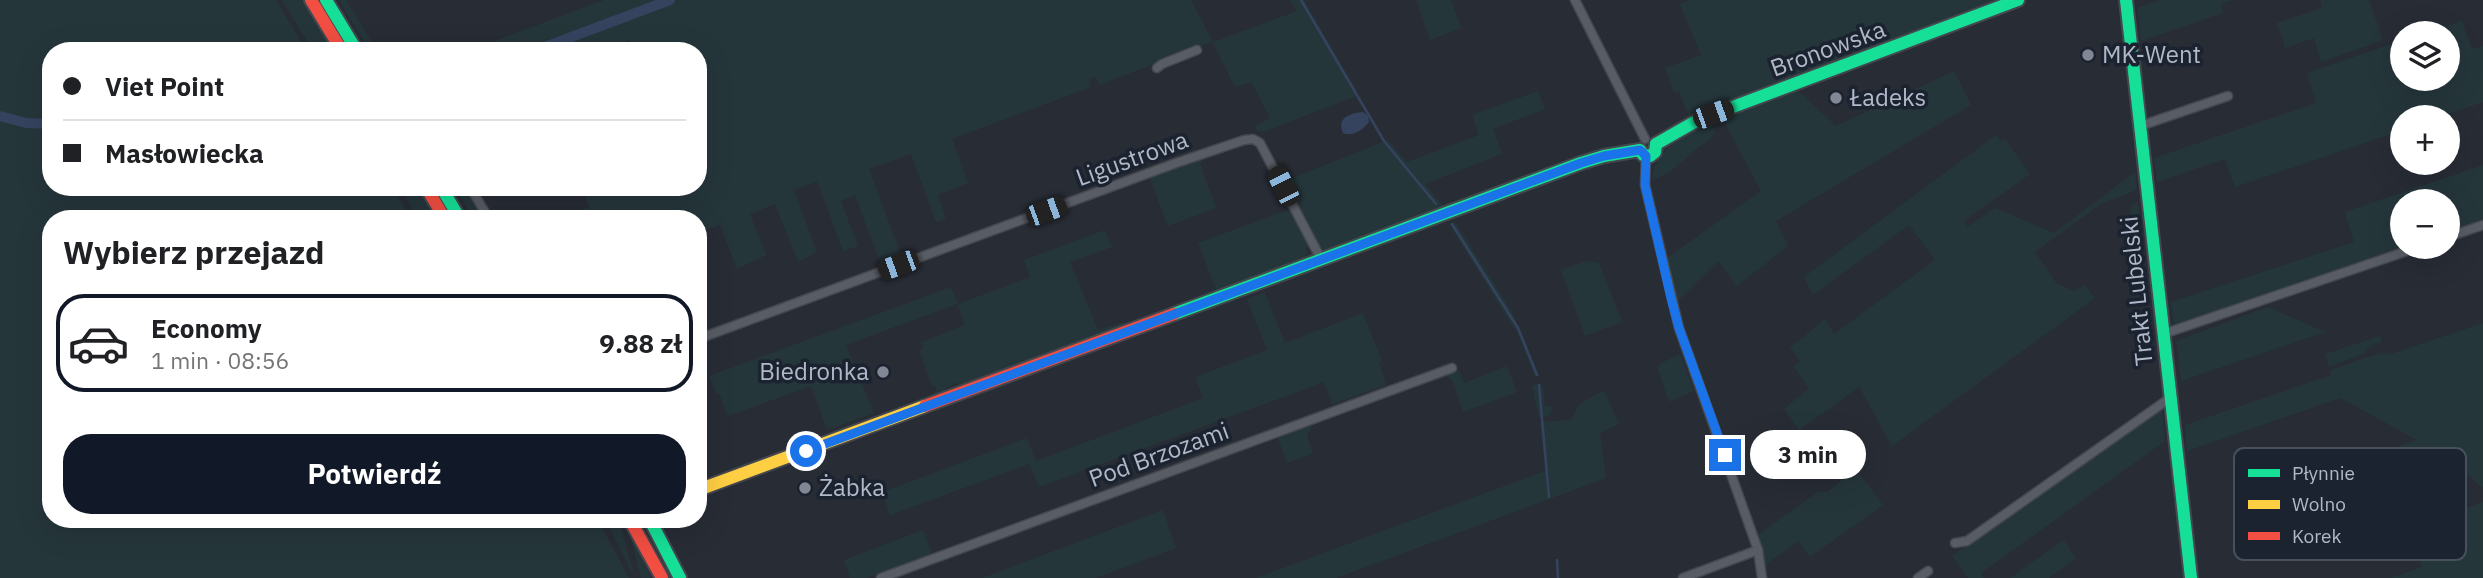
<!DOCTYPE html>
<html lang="pl">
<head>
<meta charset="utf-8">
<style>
  :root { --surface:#fff; --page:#f6f6f6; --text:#202124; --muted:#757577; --line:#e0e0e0; --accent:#111827 }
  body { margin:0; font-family:"IBM Plex Sans",sans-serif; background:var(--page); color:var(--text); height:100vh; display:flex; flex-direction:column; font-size:26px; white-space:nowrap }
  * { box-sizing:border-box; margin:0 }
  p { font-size:23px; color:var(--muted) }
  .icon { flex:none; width:38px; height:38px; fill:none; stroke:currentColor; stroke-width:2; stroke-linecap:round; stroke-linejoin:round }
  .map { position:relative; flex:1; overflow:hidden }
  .drawer { position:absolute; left:42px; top:210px; width:665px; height:318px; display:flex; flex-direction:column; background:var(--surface); border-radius:28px; box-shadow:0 7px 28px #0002 }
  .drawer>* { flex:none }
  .guide { position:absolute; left:42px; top:42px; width:665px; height:154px; border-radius:28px; box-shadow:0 7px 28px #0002; display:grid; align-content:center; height:154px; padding:0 21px; background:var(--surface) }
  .tools { position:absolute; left:2390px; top:21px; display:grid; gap:14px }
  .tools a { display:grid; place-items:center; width:70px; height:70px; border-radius:50%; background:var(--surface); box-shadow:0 7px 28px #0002; font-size:35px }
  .end { position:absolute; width:32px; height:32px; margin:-16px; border:9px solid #1a73e8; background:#fff; box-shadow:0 0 0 4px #fff }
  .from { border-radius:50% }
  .bubble { position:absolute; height:49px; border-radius:24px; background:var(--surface); box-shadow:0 7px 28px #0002; font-size:23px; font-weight:700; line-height:49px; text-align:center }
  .car { position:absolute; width:21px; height:42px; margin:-21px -10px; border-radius:9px; box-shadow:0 0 5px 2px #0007; background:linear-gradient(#222 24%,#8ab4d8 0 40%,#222 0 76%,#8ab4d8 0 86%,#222 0) }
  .guide b { display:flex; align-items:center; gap:24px; height:66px; font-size:26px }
  .guide b+b { border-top:2px solid var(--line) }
  .guide i { width:18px; height:18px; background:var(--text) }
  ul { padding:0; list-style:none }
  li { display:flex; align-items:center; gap:21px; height:98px; margin:0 14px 10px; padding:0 7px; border:4px solid transparent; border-radius:28px }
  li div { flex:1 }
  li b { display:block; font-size:26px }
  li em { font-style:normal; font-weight:700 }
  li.current { border-color:var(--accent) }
  li>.icon { width:63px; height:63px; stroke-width:1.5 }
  h2 { padding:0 21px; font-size:32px; line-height:84px }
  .primary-button { display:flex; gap:14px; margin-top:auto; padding:14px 21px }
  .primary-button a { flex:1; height:80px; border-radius:28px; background:var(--accent); color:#fff; font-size:28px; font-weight:700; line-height:80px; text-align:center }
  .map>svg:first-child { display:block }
  .green { fill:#25363b }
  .water { fill:#35435f }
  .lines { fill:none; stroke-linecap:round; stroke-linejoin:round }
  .stream { stroke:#35435f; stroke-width:2.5 }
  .canal { stroke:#35435f; stroke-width:10 }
  .street-casing { stroke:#44474e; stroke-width:11 }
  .fast-casing { stroke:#44474e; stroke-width:16 }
  .slow-casing { stroke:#44474e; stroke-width:16 }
  .jam-casing { stroke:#44474e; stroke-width:16 }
  .street { stroke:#585c64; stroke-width:8 }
  .fast { stroke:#16e098; stroke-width:12 }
  .slow { stroke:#ffcf43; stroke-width:12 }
  .jam { stroke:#f24e42; stroke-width:12 }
  .route { stroke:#1a73e8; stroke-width:9 }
  .poi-dot { fill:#818794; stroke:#1b2230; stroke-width:2.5 }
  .labels { text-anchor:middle; stroke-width:7; stroke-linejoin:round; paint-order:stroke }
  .street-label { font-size:24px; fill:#b1b8c7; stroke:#1b2230 }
  .poi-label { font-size:24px; fill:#b1b8c7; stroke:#1b2230; text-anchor:start }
  .key { fill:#1b2230; stroke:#484f5d; stroke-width:2 }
  .key-label { font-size:19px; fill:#b1b8c7 }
</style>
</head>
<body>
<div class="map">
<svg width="2483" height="578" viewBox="0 0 2483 578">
  <rect width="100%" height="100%" fill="#282c35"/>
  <!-- green -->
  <g class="green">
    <polygon points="0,0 276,0 307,51 51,51 51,187 392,187 412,219 51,219 51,520 598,520 629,578 0,578"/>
    <polygon points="282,0 304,0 335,51 313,51"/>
    <polygon points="339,0 346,0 377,51 370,51"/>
    <polygon points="604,0 1191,0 1213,42 1297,11 1290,0 1304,0 1359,95 1263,132 1257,131 1255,126 1270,118 1251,82 1235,87 1212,42 1099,85 1096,77 1089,79 1091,87 952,139 968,183 938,195 946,219 936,222 911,154 869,169 903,260 882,268 855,195 841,201 858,246 843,251 817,181 794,190 816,250 815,253 798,262 775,204 750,214 766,255 737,269 720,225 698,233 698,219 674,219 671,210 648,219 573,219 575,218 574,213 589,207 581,187 698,187 698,51 634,51 630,40 602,51 468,51"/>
    <polygon points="1416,0 1451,0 1461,28 1430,40"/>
    <polygon points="1691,0 2000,0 1689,117 1679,92 1674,93 1665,68 1701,55 1680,4"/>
    <polygon points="2160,0 2232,0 2221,4 2223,13 2141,41 2137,8"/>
    <polygon points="2320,0 2369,0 2383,40 2321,62 2314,38 2285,48 2277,23 2322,8"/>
    <polygon points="2462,21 2472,49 2483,46 2483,102 2439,117 2403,117 2403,130 2235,187 2225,159 2157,182 2154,158 2316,103 2307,73 2403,40 2403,79 2448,79 2448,33 2424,33"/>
    <polygon points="1954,71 1971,105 1776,221 1788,246 1737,286 1718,261 1677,302 1667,258 1761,191 1722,118 1797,90 1836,126"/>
    <polygon points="1538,91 1545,109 1493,129 1502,154 1425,184 1445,208 1323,254 1285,181 1388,140 1407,162 1479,135 1472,115"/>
    <path d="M1710,124l5,6c-3,11 -12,13 -20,20 -13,12 -25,24 -43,30 2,-32 34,-44 58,-56z"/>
    <polygon points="1996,135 2001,141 2005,139 2030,174 1964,221 1967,227 1995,208 2054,233 2135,172 2137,190 2101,204 2035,252 2056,283 2074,291 2084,285 2095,298 1892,446 1859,387 1799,430 1784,409 1809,388 1793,366 1800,361 1790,348 1825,319 1834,334 1935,260 1909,225 1813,295 1804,277"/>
    <polygon points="1233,147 1202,159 1200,164 1216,208 1168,226 1149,177"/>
    <polygon points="2483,165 2483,221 2448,233 2448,201 2403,201 2403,247 2409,247 2174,324 2171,302 2354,242 2345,212"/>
    <polygon points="399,187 419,187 438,219 419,219"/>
    <polygon points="454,187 464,187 483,219 474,219"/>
    <polygon points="2138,201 2141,232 2135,237 2129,217 2132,205"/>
    <polygon points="1290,209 1311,246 1305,248 1307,253 1303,260 1217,292 1198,243"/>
    <polygon points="1455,222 1511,310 1540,377 1535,376 1516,330 1515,330 1449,224"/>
    <polygon points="1105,230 1112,247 1070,262 1098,330 1124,322 1126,326 968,385 956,383 947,388 944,393 931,394 937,391 935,385 931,385 919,350 923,348 921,342 965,325 957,304 846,345 874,413 827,430 811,386 728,416 719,393 716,394 709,376 951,287 958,304 1030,277 1024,260"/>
    <polygon points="1585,261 1599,263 1622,322 1585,336 1561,270"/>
    <polygon points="1263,293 1265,293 1285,343 1363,313 1382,361 1379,362 1386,385 1332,404 1324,382 1039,487 1029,464 890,515 882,492 888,490 1027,438 1036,461 1203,398 1195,377 1267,350 1247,299"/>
    <polygon points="2268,307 2325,332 2181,381 2176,341"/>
    <path d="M2483,323v165l-22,-19 -84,29 10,26 -16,7 -6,5 -62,20 -10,-30 -18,6 -14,-38 156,-54 -77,-42 -153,53 -2,-26 146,-50 -1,-4c19,-7 37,-16 57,-18l1,2z"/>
    <polygon points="2380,336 2382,342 2371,345 2362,354 2329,367 2325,354"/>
    <polygon points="1680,354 1694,391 1669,402 1658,368 1660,366 1659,364"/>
    <polygon points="1507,366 1517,392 1463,412 1452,380 1445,375 1459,370 1464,383"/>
    <polygon points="1540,383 1543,387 1545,406 1551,406 1552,409 1549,416 1539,418 1532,386"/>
    <polygon points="1604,390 1619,424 1600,433 1606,478 1336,578 1256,578 1545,471 1540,422 1569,420 1573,418 1578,405"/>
    <polygon points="2160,410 2162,410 2165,441 1981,573 1984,578 1968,578 1952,556 2099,451"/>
    <polygon points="1312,424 1307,436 1313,453 1288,463 1277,437"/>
    <polygon points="1856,469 1883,505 1810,557 1798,541 1765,565 1758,535 1819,491 1827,492"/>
    <polygon points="2483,502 2483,578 2391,578 2422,567 2409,528"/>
    <polygon points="1163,510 1176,548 1096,578 982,578"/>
    <polygon points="605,520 619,520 635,578"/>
    <polygon points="923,530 932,554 868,578 848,578 850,577 844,560"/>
    <polygon points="629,531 630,531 651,578 641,578"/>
    <polygon points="2064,540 2076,558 2049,578 2010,578"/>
  </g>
  <!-- water -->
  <path class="water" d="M1363,112l5,4 1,6c-6,8 -17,15 -26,11 -7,-15 7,-20 20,-21z"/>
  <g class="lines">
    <!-- stream -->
    <g class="stream">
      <polyline points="1301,0 1384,141 1436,204"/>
      <polyline points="1452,224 1518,328 1537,375"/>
      <polyline points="1539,385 1549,497"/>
      <polyline points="1557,560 1558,578"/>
    </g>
    <!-- canal -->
    <g class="canal">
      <polyline points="534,51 670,0"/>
      <polyline points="0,116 26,123 51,124"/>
    </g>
    <!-- street casing -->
    <g class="street-casing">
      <g id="street">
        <polyline points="1575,0 1645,139"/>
        <polyline points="1157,68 1162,64 1197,50"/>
        <polyline points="2140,126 2228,96"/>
        <polyline points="1646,156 1645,185 1679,328 1758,550 1762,578"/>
        <polyline points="470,187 489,219"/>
        <polyline points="2448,237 2483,225"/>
        <polyline points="2163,334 2419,247"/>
        <polyline points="698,339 1176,163 1244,140 1253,139 1260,143 1321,259"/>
        <polyline points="1955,543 1967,541 2170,398"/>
        <polyline points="881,578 1452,368"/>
        <polyline points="1683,578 1758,550"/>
        <polyline points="1918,578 1928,571"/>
      </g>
    </g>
    <!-- fast casing -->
    <g class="fast-casing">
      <g id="fast">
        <polyline points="326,0 357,51"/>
        <polyline points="2126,0 2191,578"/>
        <polyline points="1656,144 1698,120 2018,0"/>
        <polyline points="441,187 460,219"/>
        <polyline points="1174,314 1581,163 1604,156 1640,150 1643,155 1650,156 1655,152 1656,144"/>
        <polyline points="650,520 680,578"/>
      </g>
    </g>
    <!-- slow casing -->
    <g class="slow-casing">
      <polyline id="slow" points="698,490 925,406"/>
    </g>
    <!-- jam casing -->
    <g class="jam-casing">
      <g id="jam">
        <polyline points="311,0 342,51"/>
        <polyline points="426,187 445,219"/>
        <polyline points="925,406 1174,314"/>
        <polyline points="630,520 662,578"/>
      </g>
    </g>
    <!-- street -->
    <use href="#street" class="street"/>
    <!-- fast -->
    <use href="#fast" class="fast"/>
    <!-- slow -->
    <use href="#slow" class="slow"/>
    <!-- jam -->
    <use href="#jam" class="jam"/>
  </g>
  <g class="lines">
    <!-- route -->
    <polyline class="route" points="806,451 1581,163 1604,156 1640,150 1646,156 1645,185 1671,298 1679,328 1725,455"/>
  </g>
  <!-- markers -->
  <g class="poi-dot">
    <circle cx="2088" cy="55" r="7"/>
    <circle cx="1836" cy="98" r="7"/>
    <circle cx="883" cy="372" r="7"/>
    <circle cx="805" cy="488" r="7"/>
  </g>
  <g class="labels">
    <!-- street labels -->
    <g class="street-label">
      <text transform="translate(1828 49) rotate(-20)" y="8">Bronowska</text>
      <text transform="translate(1132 159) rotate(-20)" y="8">Ligustrowa</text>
      <text transform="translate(2137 291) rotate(-96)" y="8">Trakt Lubelski</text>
      <text transform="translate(1159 455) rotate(-20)" y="8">Pod Brzozami</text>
    </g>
    <!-- poi labels -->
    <g class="poi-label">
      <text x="2102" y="63">MK-Went</text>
      <text x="1850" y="106">Ładeks</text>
      <text x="869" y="380" text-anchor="end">Biedronka</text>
      <text x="819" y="496">Żabka</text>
    </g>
  </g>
  <!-- legend -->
  <rect x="2234" y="448" width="232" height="112" rx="10" class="key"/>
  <rect x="2248" y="469" width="32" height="8" fill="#16e098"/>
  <rect x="2248" y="500" width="32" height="9" fill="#ffcf43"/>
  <rect x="2248" y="532" width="32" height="8" fill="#f24e42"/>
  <g class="key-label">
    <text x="2292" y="480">Płynnie</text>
    <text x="2292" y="511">Wolno</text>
    <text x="2292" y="543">Korek</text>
  </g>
</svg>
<div class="tools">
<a><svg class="icon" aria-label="layers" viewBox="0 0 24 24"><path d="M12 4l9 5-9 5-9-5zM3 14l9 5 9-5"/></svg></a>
<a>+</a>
<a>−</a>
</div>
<i class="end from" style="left:806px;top:451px"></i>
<i class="end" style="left:1725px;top:455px"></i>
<div class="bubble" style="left:1750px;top:430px;width:116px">3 min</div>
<i class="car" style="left:1713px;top:114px;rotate:70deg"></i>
<i class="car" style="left:1283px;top:186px;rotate:333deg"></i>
<i class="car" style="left:1046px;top:211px;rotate:70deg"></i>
<i class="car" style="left:898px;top:265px;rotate:250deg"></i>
<div class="guide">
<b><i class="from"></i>Viet Point</b>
<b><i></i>Masłowiecka</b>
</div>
<section class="drawer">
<h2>Wybierz przejazd</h2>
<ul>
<li class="current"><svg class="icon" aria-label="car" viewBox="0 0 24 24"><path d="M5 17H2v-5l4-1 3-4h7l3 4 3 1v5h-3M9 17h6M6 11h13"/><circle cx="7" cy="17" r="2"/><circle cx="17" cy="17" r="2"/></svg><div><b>Economy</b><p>1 min · 08:56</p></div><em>9.88 zł</em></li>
</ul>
<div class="primary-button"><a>Potwierdź</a></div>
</section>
</div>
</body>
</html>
